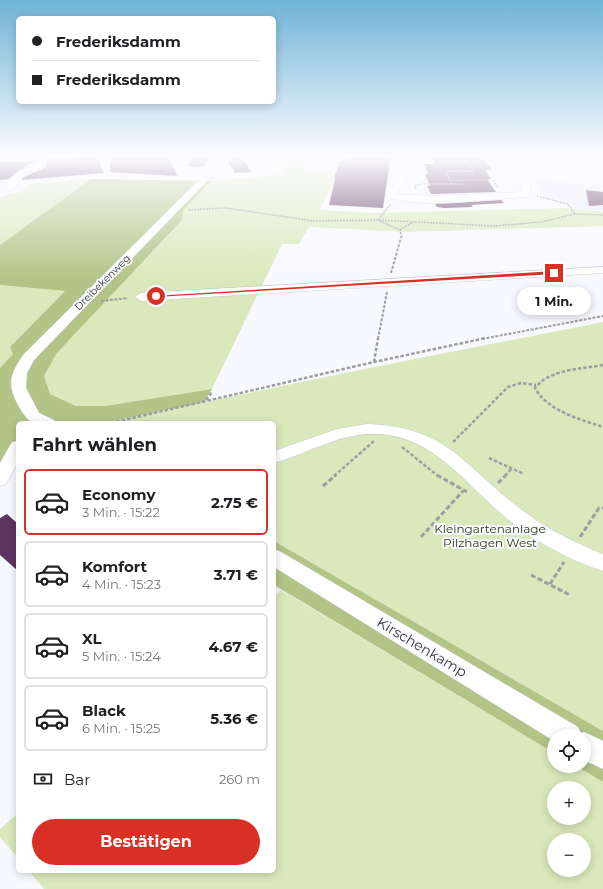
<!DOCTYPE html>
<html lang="de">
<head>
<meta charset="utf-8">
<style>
  :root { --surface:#fff; --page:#f6f6f6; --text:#202124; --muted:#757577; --line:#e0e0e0; --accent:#d93025 }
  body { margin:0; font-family:Montserrat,sans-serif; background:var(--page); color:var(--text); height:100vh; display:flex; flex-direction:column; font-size:15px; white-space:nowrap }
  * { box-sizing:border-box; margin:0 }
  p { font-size:13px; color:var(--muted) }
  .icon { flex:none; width:22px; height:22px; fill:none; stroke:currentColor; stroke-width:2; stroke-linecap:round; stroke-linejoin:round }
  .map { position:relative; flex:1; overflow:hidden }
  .panel { position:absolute; left:16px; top:421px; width:260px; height:452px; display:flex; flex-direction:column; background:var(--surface); border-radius:6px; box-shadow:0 2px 10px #0003 }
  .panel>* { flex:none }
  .banner { position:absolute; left:16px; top:16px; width:260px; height:88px; border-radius:6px; box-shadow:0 2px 10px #0003; display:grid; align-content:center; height:88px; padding:0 16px; background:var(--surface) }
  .fabs { position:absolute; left:547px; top:729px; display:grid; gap:8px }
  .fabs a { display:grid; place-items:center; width:44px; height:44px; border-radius:50%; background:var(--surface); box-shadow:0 2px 10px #0003; font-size:20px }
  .end { position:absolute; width:18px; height:18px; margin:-9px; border:5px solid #d93025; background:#fff; box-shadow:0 0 0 2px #fff }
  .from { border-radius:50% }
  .bubble { position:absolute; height:28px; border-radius:14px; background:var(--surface); box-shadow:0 2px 10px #0003; font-size:13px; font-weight:700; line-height:28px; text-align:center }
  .banner b { display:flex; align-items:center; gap:14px; height:38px; font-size:15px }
  .banner b+b { border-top:1px solid var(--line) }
  .banner i { width:10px; height:10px; background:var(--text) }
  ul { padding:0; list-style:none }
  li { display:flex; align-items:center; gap:12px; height:66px; margin:0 8px 6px; padding:0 8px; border:2px solid var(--line); border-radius:6px }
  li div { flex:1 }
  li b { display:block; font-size:15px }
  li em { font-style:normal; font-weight:700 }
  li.current { border-color:var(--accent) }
  li>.icon { width:36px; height:36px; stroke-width:1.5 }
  h2 { padding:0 16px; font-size:18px; line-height:48px }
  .pay { display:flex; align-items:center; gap:10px; height:44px; padding:0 16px; font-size:15px }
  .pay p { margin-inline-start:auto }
  .cta { display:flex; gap:8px; margin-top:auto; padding:8px 16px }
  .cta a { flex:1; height:46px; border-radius:24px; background:var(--accent); color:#fff; font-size:16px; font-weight:700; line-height:46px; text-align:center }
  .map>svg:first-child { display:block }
  .built { fill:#eaebfa }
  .green { fill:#dae9bb; fill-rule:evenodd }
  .forest { fill:#b2c587 }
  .building { fill:#5e3560 }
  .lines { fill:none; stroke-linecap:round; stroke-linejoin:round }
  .minor-casing { stroke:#c8c8d0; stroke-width:1 }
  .path-far3 { stroke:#9d9da2; stroke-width:1.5; stroke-dasharray:2 1; stroke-linecap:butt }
  .path-far2 { stroke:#9d9da2; stroke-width:2; stroke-dasharray:3 1.5; stroke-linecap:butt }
  .path-far1 { stroke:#9d9da2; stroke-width:2.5; stroke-dasharray:3.5 2; stroke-linecap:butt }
  .path { stroke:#9d9da2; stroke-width:3; stroke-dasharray:5 2.5; stroke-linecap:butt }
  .minor { fill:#fff; fill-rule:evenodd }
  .route { fill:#d93025 }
  .labels { text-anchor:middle; stroke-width:4; stroke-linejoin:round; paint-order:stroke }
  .far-street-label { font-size:10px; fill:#39393c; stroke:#f8f8ff }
  .park-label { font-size:12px; fill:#313c0e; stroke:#f8f8ff }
  .near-street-label { font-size:14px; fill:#39393c; stroke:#f8f8ff }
</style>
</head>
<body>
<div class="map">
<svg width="603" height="889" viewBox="0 0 603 889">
  <rect width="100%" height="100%" fill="#f8f8ff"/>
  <!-- built -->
  <polygon class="built" points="535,181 603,184 603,212 575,210 572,204 539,194"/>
  <!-- green -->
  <g class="green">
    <polygon points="313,158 306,171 337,172 320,210 375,213 564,208 603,212 603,226 405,232 309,227 299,244 282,244 212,389 105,406 76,406 50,394 44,376 57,353 182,220 174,210 188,205 211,181 285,174 279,164 284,160"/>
    <polygon points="91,179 0,245 0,197 27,190 28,184"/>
    <polygon points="0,285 65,291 10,347 13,354 0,368"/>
    <polygon points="603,322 603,731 274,541 274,423 103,423 379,366"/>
    <path d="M281,590l273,163v13h22l27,16v107h-559l-15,-18h245v-275zM554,788h30v30h-30zM554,840h30v30h-30z"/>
    <polygon points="18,813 18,858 0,837 0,829"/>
  </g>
  <!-- forest -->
  <g class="forest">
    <polygon points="91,179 211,181 183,211 182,220 57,353 44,376 50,394 76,406 105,406 212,389 204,402 103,423 18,423 18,453 0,462 0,368 13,354 10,347 65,291 0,285 0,245"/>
    <polygon points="274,541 603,731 603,782 576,766 584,766 584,736 554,736 554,753 274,585"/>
  </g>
  <!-- building -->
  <g class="building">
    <polygon points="132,155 147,155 148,157 168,155 177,176 110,172 110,157"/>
    <polygon points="195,155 211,155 203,167 187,166"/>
    <polygon points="240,155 252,172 235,173 228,162 231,156"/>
    <polygon points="349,155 391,155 383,208 329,205 335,179 334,179 339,162 347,159"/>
    <polygon points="430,155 481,155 492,170 485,170 491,179 487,179 496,192 431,194 427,186 430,186 425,174 428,174 424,164 435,164"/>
    <polygon points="99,157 101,169 104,173 22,180 22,178 46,167 48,159"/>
    <polygon points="36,161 18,171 9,179 0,180 0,162"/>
    <polygon points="586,190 603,192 603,205 589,206"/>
    <polygon points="501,200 504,203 471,205 473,207 445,208 437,207 435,204"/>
    <polygon points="7,514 18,524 18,571 0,555 0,518"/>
  </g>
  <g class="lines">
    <!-- minor casing -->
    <g class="minor-casing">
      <g id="minor">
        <path d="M29,155h37l-4,2 -15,1 -2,8 -24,11 -7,13h-6l-2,-2c7,-22 30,-18 33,-29l-39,2v-4z"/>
        <polygon points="100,155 108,155 109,171 106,172 102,169"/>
        <path d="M221,155h8l1,2 -196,203 -7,13 -1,15 13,25 15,7 2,3c-7,0 -15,1 -22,0 -6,-2 -9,-7 -13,-13 -14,-23 -13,-34 3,-56l198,-197z"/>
        <path d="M406,155h8l-8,27 -10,12 39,2 87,-4 -3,-20 -12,-17h8l12,17 5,22 -5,3c-44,2 -96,12 -138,1l-3,-5 12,-12z"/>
        <polygon points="603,267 603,273 141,301 135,297 141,293"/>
        <path d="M367,424c80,3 94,39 151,83 25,20 55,35 85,47v17c-35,-11 -72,-32 -100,-56 -43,-36 -74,-84 -136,-81 -32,2 -62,20 -93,29v-12l63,-22z"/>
        <polygon points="18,441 18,463 6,484 0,486 0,463 12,442"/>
        <polygon points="274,549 281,552 578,727 581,733 584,732 603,741 603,769 584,760 584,736 554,736 554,741 274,567"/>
      </g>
    </g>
    <!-- path-far3 -->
    <g class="path-far3">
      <polyline points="450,155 455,163 468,163"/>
      <polyline points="453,160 488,160 491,163"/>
      <polyline points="438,163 455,163"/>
      <polyline points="450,180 463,181"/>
      <polyline points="463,180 493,180 497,187"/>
      <polyline points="452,184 445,171 473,171 466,160"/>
      <polyline points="416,189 415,186 422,184 465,184"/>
      <polyline points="537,196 568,204 575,214 603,215"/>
      <polyline points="188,210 226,208 314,221 378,220 494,226 541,222 575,214"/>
      <polyline points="378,220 390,205"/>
      <polyline points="380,221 400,230 401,235"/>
      <polyline points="400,230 413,222"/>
    </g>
    <!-- path-far2 -->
    <g class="path-far2">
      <polyline points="391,273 402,234"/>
      <polyline points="101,301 128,298"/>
      <polyline points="378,339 387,292"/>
      <polyline points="482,339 603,316"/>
    </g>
    <!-- path-far1 -->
    <g class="path-far1">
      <polyline points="374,362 378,338"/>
      <path d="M603,365c-21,4 -54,4 -68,23 13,23 44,31 68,39"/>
      <polyline points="206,400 212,392"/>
      <polyline points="111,423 374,362 486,338"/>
      <polyline points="453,442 508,387 521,383 536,385"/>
      <polyline points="402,447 438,476"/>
      <polyline points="489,458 524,474"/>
      <polyline points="334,476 374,441"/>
      <polyline points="505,476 512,468"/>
    </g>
    <!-- path -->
    <g class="path">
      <polyline points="437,475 467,492"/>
      <polyline points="498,483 506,475"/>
      <polyline points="323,486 336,475"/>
      <polyline points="421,537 463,491"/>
      <polyline points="580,537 599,508 603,508"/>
      <polyline points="531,575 570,595"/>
      <polyline points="550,584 564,562"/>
    </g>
    <!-- minor -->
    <use href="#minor" class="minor"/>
  </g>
  <!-- sky -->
  <linearGradient id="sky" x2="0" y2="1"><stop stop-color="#6fb3d6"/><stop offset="0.56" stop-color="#fcfcff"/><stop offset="1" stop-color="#fcfcff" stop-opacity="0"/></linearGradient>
  <rect width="603" height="279" fill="url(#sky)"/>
  <!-- route -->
  <polygon class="route" points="554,271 555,274 156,297 154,296"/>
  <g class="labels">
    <!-- far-street labels -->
    <g class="far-street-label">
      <text transform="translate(102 282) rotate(-45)" y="4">Dreibekenweg</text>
    </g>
    <!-- park labels -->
    <g class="park-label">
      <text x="490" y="533">Kleingartenanlage<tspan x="490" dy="14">Pilzhagen West</tspan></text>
    </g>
    <!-- near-street labels -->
    <g class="near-street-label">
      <text transform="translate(422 647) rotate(31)" y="5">Kirschenkamp</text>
    </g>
  </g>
</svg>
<div class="fabs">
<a><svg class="icon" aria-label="locate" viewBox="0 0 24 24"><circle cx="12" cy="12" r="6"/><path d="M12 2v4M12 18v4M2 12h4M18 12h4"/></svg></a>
<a>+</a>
<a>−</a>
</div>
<i class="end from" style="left:156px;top:296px"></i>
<i class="end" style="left:554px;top:273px"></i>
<div class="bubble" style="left:517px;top:287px;width:74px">1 Min.</div>
<div class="banner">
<b><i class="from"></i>Frederiksdamm</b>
<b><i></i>Frederiksdamm</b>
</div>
<section class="panel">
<h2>Fahrt wählen</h2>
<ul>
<li class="current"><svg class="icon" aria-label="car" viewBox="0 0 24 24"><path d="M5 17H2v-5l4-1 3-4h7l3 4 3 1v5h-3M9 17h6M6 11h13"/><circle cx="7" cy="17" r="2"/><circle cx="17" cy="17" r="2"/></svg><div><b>Economy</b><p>3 Min. · 15:22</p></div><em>2.75 €</em></li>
<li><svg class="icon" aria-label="car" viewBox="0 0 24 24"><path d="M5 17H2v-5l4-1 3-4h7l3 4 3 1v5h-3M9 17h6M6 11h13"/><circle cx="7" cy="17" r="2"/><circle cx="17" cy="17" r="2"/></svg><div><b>Komfort</b><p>4 Min. · 15:23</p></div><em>3.71 €</em></li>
<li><svg class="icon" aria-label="car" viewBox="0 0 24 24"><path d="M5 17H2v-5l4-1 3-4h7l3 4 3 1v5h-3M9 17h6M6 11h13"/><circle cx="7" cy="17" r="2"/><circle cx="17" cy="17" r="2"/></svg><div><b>XL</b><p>5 Min. · 15:24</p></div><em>4.67 €</em></li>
<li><svg class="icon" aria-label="car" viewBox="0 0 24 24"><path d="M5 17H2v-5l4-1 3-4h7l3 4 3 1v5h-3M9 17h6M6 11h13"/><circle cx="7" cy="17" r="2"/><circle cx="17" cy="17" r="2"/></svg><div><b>Black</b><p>6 Min. · 15:25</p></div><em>5.36 €</em></li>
</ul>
<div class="pay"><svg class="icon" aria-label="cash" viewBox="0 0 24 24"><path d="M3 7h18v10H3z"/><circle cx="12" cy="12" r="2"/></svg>Bar<p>260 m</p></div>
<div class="cta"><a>Bestätigen</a></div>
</section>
</div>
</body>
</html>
